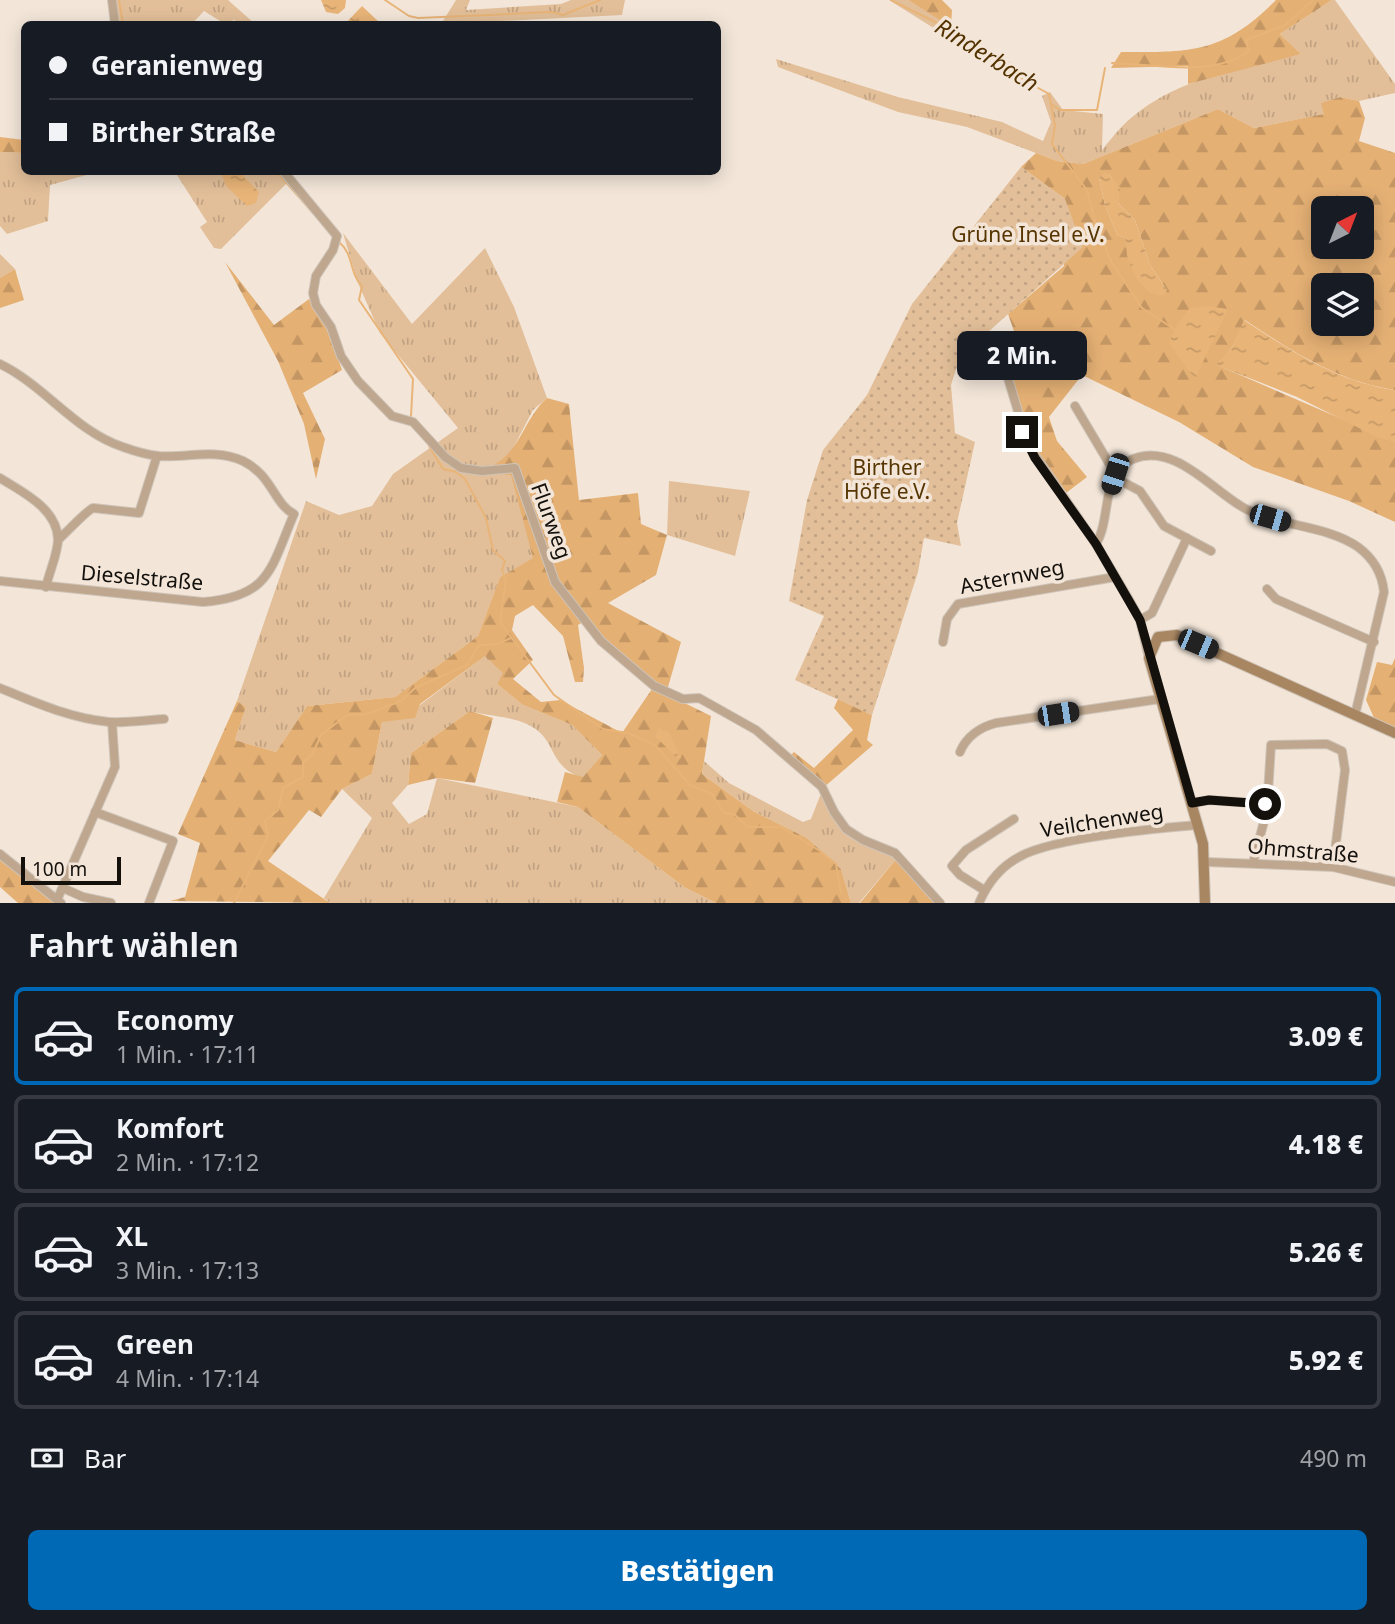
<!DOCTYPE html>
<html lang="de">
<head>
<meta charset="utf-8">
<style>
  :root { --surface:#171b24; --page:#20242c; --text:#f1f3f6; --muted:#9ea1a6; --line:#363941; --accent:#0069b5 }
  body { margin:0; font-family:"Noto Sans",sans-serif; background:var(--page); color:var(--text); height:100vh; display:flex; flex-direction:column; font-size:26px; white-space:nowrap }
  * { box-sizing:border-box; margin:0 }
  p { font-size:23px; color:var(--muted) }
  .icon { flex:none; width:38px; height:38px; fill:none; stroke:currentColor; stroke-width:2; stroke-linecap:round; stroke-linejoin:round }
  .map { position:relative; height:903px; overflow:hidden }
  .sheet { display:flex; flex-direction:column; background:var(--surface); flex:1 }
  .sheet>* { flex:none }
  .top-card { position:absolute; left:21px; top:21px; width:700px; height:154px; border-radius:10px; box-shadow:0 4px 18px #0003; display:grid; align-content:center; height:154px; padding:0 28px; background:var(--surface) }
  .needle { width:46px; rotate:42deg }
  .controls { position:absolute; left:1311px; top:196px; display:grid; gap:14px }
  .controls a { display:grid; place-items:center; width:63px; height:63px; border-radius:10px; background:var(--surface); box-shadow:0 4px 18px #0003; font-size:35px }
  .scale { position:absolute; left:21px; bottom:18px; width:100px; box-sizing:border-box; padding-left:7px; border:4px solid #14100c; border-top:0; font-size:19px; line-height:24px; white-space:nowrap; color:#14100c; -webkit-text-stroke:5px #f3e6d9; paint-order:stroke }
  .end { position:absolute; width:32px; height:32px; margin:-16px; border:9px solid #14100c; background:#fff; box-shadow:0 0 0 4px #fff }
  .from { border-radius:50% }
  .bubble { position:absolute; height:49px; border-radius:10px; background:var(--surface); box-shadow:0 4px 18px #0003; font-size:23px; font-weight:800; line-height:49px; text-align:center }
  .car { position:absolute; width:21px; height:42px; margin:-21px -10px; border-radius:9px; box-shadow:0 0 5px 2px #0007; background:linear-gradient(#222 24%,#8ab4d8 0 40%,#222 0 76%,#8ab4d8 0 86%,#222 0) }
  .top-card b { display:flex; align-items:center; gap:24px; height:66px; font-size:26px }
  .top-card b+b { border-top:2px solid var(--line) }
  .top-card i { width:18px; height:18px; background:var(--text) }
  ul { padding:0; list-style:none }
  li { display:flex; align-items:center; gap:21px; height:98px; margin:0 14px 10px; padding:0 14px; border:4px solid var(--line); border-radius:10px }
  li div { flex:1 }
  li b { display:block; font-size:26px }
  li em { font-style:normal; font-weight:800 }
  li.on { border-color:var(--accent) }
  li>.icon { width:63px; height:63px; stroke-width:1.5 }
  h2 { padding:0 28px; font-size:32px; line-height:84px }
  .pay { display:flex; align-items:center; gap:18px; height:77px; padding:0 28px; font-size:26px }
  .pay p { margin-inline-start:auto }
  .action { display:flex; gap:14px; margin-top:auto; padding:14px 28px }
  .action a { flex:1; height:80px; border-radius:10px; background:var(--accent); color:#fff; font-size:28px; font-weight:800; line-height:80px; text-align:center }
  .map>svg:first-child { display:block }
  .grass { fill:url(#grass-tufts) }
  .forest { fill:url(#forest-firs); fill-rule:evenodd }
  .garden { fill:url(#garden-dots) }
  .water { fill:url(#water-ripples) }
  .lines { fill:none; stroke-linecap:round; stroke-linejoin:round }
  .stream { stroke:#e8b478; stroke-width:2 }
  .street-casing { stroke:#cfc4b8; stroke-width:10 }
  .secondary-casing { stroke:#cfc4b8; stroke-width:12 }
  .street { stroke:#bea78e; stroke-width:8 }
  .secondary { stroke:#a88661; stroke-width:10 }
  .route { stroke:#14100c; stroke-width:9 }
  .labels { text-anchor:middle; stroke-width:7; stroke-linejoin:round; paint-order:stroke }
  .park-label { font-size:21px; fill:#563502; stroke:#f3e6d9 }
  .street-label { font-size:21px; fill:#14100c; stroke:#f3e6d9 }
  .water-label { font-size:23px; font-style:italic; fill:#533200; stroke:#f3e6d9 }
</style>
</head>
<body>
<div class="map">
<svg width="1395" height="903" viewBox="0 0 1395 903">
  <defs>
    <pattern id="grass-tufts" width="24" height="20" patternUnits="userSpaceOnUse" patternTransform="scale(1.75)"><rect width="24" height="20" fill="#e2bf99"/><path d="M3 7l-1-3M5 7V3M7 7l1-3M15 17l-1-3M17 17v-4M19 17l1-3" fill="none" stroke="#c1a383"/></pattern>
    <pattern id="forest-firs" width="22" height="20" patternUnits="userSpaceOnUse" patternTransform="scale(1.75)"><rect width="22" height="20" fill="#e4b074"/><path d="M5 1l3.5 6h-7zM16 11l3.5 6h-7z" fill="#c39663"/></pattern>
    <pattern id="garden-dots" width="8" height="8" patternUnits="userSpaceOnUse" patternTransform="scale(1.75)"><rect width="8" height="8" fill="#e2bf99"/><path d="M2 2h.1M6 6h.1" fill="none" stroke="#c1a383" stroke-width="1.8" stroke-linecap="round"/></pattern>
    <pattern id="water-ripples" width="26" height="14" patternUnits="userSpaceOnUse" patternTransform="scale(1.75)"><rect width="26" height="14" fill="#e8b478"/><path d="M2 4q2-2 4 0t4 0M15 11q2-2 4 0t4 0" fill="none" stroke="#c69a67"/></pattern>
  </defs>
  <rect width="100%" height="100%" fill="#f3e6d9"/>
  <!-- grass -->
  <g class="grass">
    <polygon points="115,0 228,0 255,24 240,24 234,20 225,24 204,11 192,24 119,24"/>
    <polygon points="456,0 470,0 466,10 561,4 571,0 625,0 622,15 441,24"/>
    <polygon points="889,0 908,0 1013,64 1031,84 1013,78"/>
    <path d="M1332,0h3l60,84v9l-36,8 -19,-4 -18,6 3,11 -71,14 -36,-19 -135,55 -26,-3 -90,-34 -69,-15 -120,-45 -2,-8 122,38 104,25 41,19 8,-19 -9,-26 8,-4 13,18 40,4 -1,36c9,-11 18,-23 29,-32 47,-40 111,-51 170,-64l-21,-20z"/>
    <polygon points="0,152 24,153 24,172 94,173 50,185 48,221 7,234 0,226"/>
    <polygon points="175,172 280,172 288,182 221,249 214,248 200,227 207,222"/>
    <polygon points="343,233 412,324 485,248 514,307 547,398 533,410 508,458 534,558 500,577 478,636 395,697 307,706 276,752 235,740 246,707 237,701 306,501 339,515 372,506 393,474 458,428 380,333 358,283"/>
    <polygon points="0,254 15,269 0,278"/>
    <polygon points="669,481 750,491 735,556 667,535"/>
    <path d="M486,655l18,18 -7,11 26,21 49,20 30,30 -19,23c-34,-11 -26,-35 -49,-50 -17,-12 -44,-11 -64,-17l-59,42 -3,32 -16,18 17,21 18,-10 10,-36 141,29 106,80 32,16h-386l-6,-5 48,-80 -30,-29 30,-15 10,-52 38,-17z"/>
    <polygon points="704,761 729,783 803,822 811,819 823,788 836,820 897,858 859,903 851,903 841,869 807,838 753,811 702,774"/>
  </g>
  <!-- forest -->
  <g class="forest">
    <polygon points="908,0 942,0 952,10 951,27"/>
    <path d="M1276,0h56l-52,34 21,20 -113,30v-18l-77,2 10,-16c71,0 101,2 155,-52z"/>
    <path d="M1340,97l19,4 6,17 -6,23 36,12v237c-56,-8 -104,-39 -150,-70l-13,27 -15,18 178,77v80l-46,-21 -96,-34 -74,-45 -97,-47 -33,42 8,24 30,36 -21,16 -35,-50 -8,-24 -15,-62 7,-23 -7,-20 56,-48 1,-67 -44,-32 15,-14 21,8 26,3 135,-55 36,19 70,-14 -3,-11zM1109,174l10,14 -1,15 17,17 15,45 17,25 -42,-52 -8,-3 -12,-30 -6,-27zM1323,208h39v39h-39zM1323,285h39v39h-39z"/>
    <polygon points="0,137 24,140 24,153 0,152"/>
    <polygon points="225,262 274,325 309,299 328,329 342,370 303,393 325,439 316,479 304,424 278,361"/>
    <polygon points="15,269 24,300 0,308 0,278"/>
    <path d="M547,398l22,6 10,96 59,-7 3,31 26,11 -11,40 -48,28 73,39 -15,52 45,22 -9,58 51,37 54,27 34,31 10,34h-135l-32,-16 -106,-80 -21,-5 8,-30 18,5 19,-22 -30,-30 -49,-20 -26,-21 6,-11 -18,-17 -65,48 -5,14 -33,4 -10,52 -30,15 -21,28 -12,-7 -41,51 62,42 -160,-2 15,-4 15,-54 -22,-9 59,-133 9,6 -11,33 41,12 31,-46 88,-9 83,-61 22,-59 33,-19 -22,-83 -16,-2v-9c25,-13 30,-47 52,-66zM533,605l30,31 12,46h8l1,-14 -6,-43 5,-3 71,64 -32,47 -62,-33 -19,2 -28,-23 20,-19 -21,-30 3,-14z"/>
    <polygon points="1395,658 1395,729 1375,720 1366,700 1377,662 1392,665"/>
    <polygon points="838,699 872,715 867,740 873,745 823,788 790,756 794,752 814,768 853,730 834,708"/>
    <polygon points="470,711 493,718 475,783 437,778 408,785 411,753"/>
    <polygon points="897,858 934,903 860,903"/>
    <polygon points="0,859 56,903 18,903 0,887"/>
  </g>
  <!-- garden -->
  <polygon class="garden" points="1021,167 1065,199 1083,247 960,357 951,385 955,433 975,442 957,523 961,546 924,538 918,572 872,715 795,680 824,616 789,601 807,500 823,450 867,395 912,304"/>
  <!-- water -->
  <g class="water">
    <polygon points="346,0 345,8 338,14 326,12 321,0"/>
    <polygon points="362,6 379,22 376,24 345,24"/>
    <polygon points="221,172 239,172 259,192 256,203 247,206 226,186"/>
    <path d="M1104,173l5,1 11,14 -2,15 17,17 15,45 17,25 -3,5c-19,4 -33,-24 -37,-40 -1,-6 1,-10 -2,-17l-8,-3 -12,-30 -6,-27z"/>
    <polygon points="1207,306 1228,309 1195,379 1169,343 1178,323 1190,308"/>
    <path d="M1244,320c47,31 94,62 151,70v52l-18,-5 -80,-40 -81,-32 16,-18z"/>
    <polygon points="659,728 669,733 681,758 678,759 655,736"/>
  </g>
  <g class="lines">
    <!-- stream -->
    <g class="stream">
      <polyline points="119,0 123,24"/>
      <polyline points="385,0 409,16 418,18 552,12 563,15 600,0"/>
      <polyline points="891,0 955,32 1003,61 1013,74 1049,94 1055,125 1052,144 1087,190 1096,225 1111,261 1126,284 1142,308 1174,329"/>
      <path d="M1112,63c43,1 100,15 137,-12l-3,-11 39,-15 28,-25"/>
      <polyline points="1051,104 1060,110 1097,110 1105,68"/>
      <polyline points="277,172 313,213"/>
      <path d="M340,243c14,12 9,30 22,43l-3,14 54,79 -2,37"/>
      <polyline points="429,446 443,469 456,472 465,479 486,518 493,550 505,561 502,570 506,580 500,622 554,695 603,729 628,733 655,745 690,785 712,794 724,813 734,814 748,827 781,827 820,851 836,864 841,893"/>
      <polyline points="234,903 268,836 265,821 278,810 283,788 303,777 303,762 312,755 321,735 347,715 367,714 401,701 415,688 467,665 479,645 498,644 511,638"/>
    </g>
    <!-- street casing -->
    <g class="street-casing">
      <g id="street">
        <polyline points="112,0 115,24"/>
        <polyline points="284,172 337,236 333,250 316,276 313,293 316,305 331,327 341,356 358,381 392,416 413,422 445,457 461,468 482,471 515,468 555,582 601,641 654,686 683,699 699,698 756,730 822,787 834,812 846,829 863,840 895,853 940,903"/>
        <polyline points="1002,338 1002,358 1028,445 1096,544 1128,598 1140,620 1149,658"/>
        <path d="M0,364c44,21 76,68 123,83 11,4 25,8 36,9 30,2 56,-8 84,5 29,14 31,43 51,53 -23,53 -23,83 -91,88l-203,-21"/>
        <polyline points="1075,406 1119,480 1140,491 1164,526 1211,551"/>
        <path d="M0,478c22,14 57,30 58,61 0,15 -9,33 -12,48"/>
        <path d="M58,540c8,-7 28,-29 35,-32l46,5 18,-57"/>
        <path d="M1096,544c16,-26 4,-72 37,-85 43,-17 80,33 113,50 35,18 80,16 112,38 15,11 24,26 26,45l-29,123"/>
        <polyline points="1267,589 1276,599 1374,642"/>
        <polyline points="1140,620 1152,613 1187,538"/>
        <polyline points="943,642 947,619 958,604 1115,577"/>
        <path d="M0,688c36,15 70,30 109,34 18,1 37,-2 55,-3"/>
        <path d="M960,752c6,-15 20,-25 36,-29l164,-24"/>
        <polyline points="1192,803 1209,800 1267,804"/>
        <polyline points="95,812 173,841 149,903"/>
        <polyline points="0,854 61,903"/>
        <polyline points="1206,862 1333,867 1395,882"/>
        <polyline points="1253,863 1267,810 1271,745 1327,744 1342,751 1345,770 1333,867"/>
        <polyline points="63,888 83,897 111,903"/>
        <polyline points="984,890 960,875 952,866 966,850 1014,819"/>
        <polyline points="57,900 115,767 112,722"/>
        <path d="M979,903c9,-21 22,-37 42,-47 33,-18 137,-28 177,-31"/>
      </g>
    </g>
    <!-- secondary casing -->
    <g class="secondary-casing">
      <polyline id="secondary" points="1205,903 1203,844 1149,658 1158,637 1177,635 1395,733"/>
    </g>
    <!-- street -->
    <use href="#street" class="street"/>
    <!-- secondary -->
    <use href="#secondary" class="secondary"/>
  </g>
  <g class="lines">
    <!-- route -->
    <polyline class="route" points="1022,432 1035,458 1096,544 1140,620 1192,803 1209,800 1265,804"/>
  </g>
  <g class="labels">
    <!-- park labels -->
    <g class="park-label">
      <text x="1028" y="242">Grüne Insel e.V.</text>
      <text x="887" y="475">Birther<tspan x="887" dy="24">Höfe e.V.</tspan></text>
    </g>
    <!-- street labels -->
    <g class="street-label">
      <text transform="translate(551 521) rotate(70)" y="7">Flurweg</text>
      <text transform="translate(1012 577) rotate(-11)" y="7">Asternweg</text>
      <text transform="translate(142 578) rotate(5)" y="7">Dieselstraße</text>
      <text transform="translate(1102 821) rotate(-9)" y="7">Veilchenweg</text>
      <text transform="translate(1303 851) rotate(5)" y="7">Ohmstraße</text>
    </g>
    <!-- water labels -->
    <g class="water-label">
      <text transform="translate(987 55) rotate(32)" y="8">Rinderbach</text>
    </g>
  </g>
</svg>
<div class="controls">
<a><svg class="needle" viewBox="-14 -14 28 28"><path d="M0-13l5 13h-10z" fill="#e53935"/><path d="M0 13l5-13h-10z" fill="#9ea1a6"/></svg></a>
<a><svg class="icon" aria-label="layers" viewBox="0 0 24 24"><path d="M12 4l9 5-9 5-9-5zM3 14l9 5 9-5"/></svg></a>
</div>
<div class="scale">100 m</div>
<i class="end from" style="left:1265px;top:804px"></i>
<i class="end" style="left:1022px;top:432px"></i>
<div class="bubble" style="left:957px;top:331px;width:130px">2 Min.</div>
<i class="car" style="left:1115px;top:474px;rotate:198deg"></i>
<i class="car" style="left:1270px;top:518px;rotate:106deg"></i>
<i class="car" style="left:1198px;top:644px;rotate:113deg"></i>
<i class="car" style="left:1058px;top:714px;rotate:81deg"></i>
<div class="top-card">
<b><i class="from"></i>Geranienweg</b>
<b><i></i>Birther Straße</b>
</div>
</div>
<section class="sheet">
<h2>Fahrt wählen</h2>
<ul>
<li class="on"><svg class="icon" aria-label="car" viewBox="0 0 24 24"><path d="M5 17H2v-5l4-1 3-4h7l3 4 3 1v5h-3M9 17h6M6 11h13"/><circle cx="7" cy="17" r="2"/><circle cx="17" cy="17" r="2"/></svg><div><b>Economy</b><p>1 Min. · 17:11</p></div><em>3.09 €</em></li>
<li><svg class="icon" aria-label="car" viewBox="0 0 24 24"><path d="M5 17H2v-5l4-1 3-4h7l3 4 3 1v5h-3M9 17h6M6 11h13"/><circle cx="7" cy="17" r="2"/><circle cx="17" cy="17" r="2"/></svg><div><b>Komfort</b><p>2 Min. · 17:12</p></div><em>4.18 €</em></li>
<li><svg class="icon" aria-label="car" viewBox="0 0 24 24"><path d="M5 17H2v-5l4-1 3-4h7l3 4 3 1v5h-3M9 17h6M6 11h13"/><circle cx="7" cy="17" r="2"/><circle cx="17" cy="17" r="2"/></svg><div><b>XL</b><p>3 Min. · 17:13</p></div><em>5.26 €</em></li>
<li><svg class="icon" aria-label="car" viewBox="0 0 24 24"><path d="M5 17H2v-5l4-1 3-4h7l3 4 3 1v5h-3M9 17h6M6 11h13"/><circle cx="7" cy="17" r="2"/><circle cx="17" cy="17" r="2"/></svg><div><b>Green</b><p>4 Min. · 17:14</p></div><em>5.92 €</em></li>
</ul>
<div class="pay"><svg class="icon" aria-label="cash" viewBox="0 0 24 24"><path d="M3 7h18v10H3z"/><circle cx="12" cy="12" r="2"/></svg>Bar<p>490 m</p></div>
<div class="action"><a>Bestätigen</a></div>
</section>
</body>
</html>
